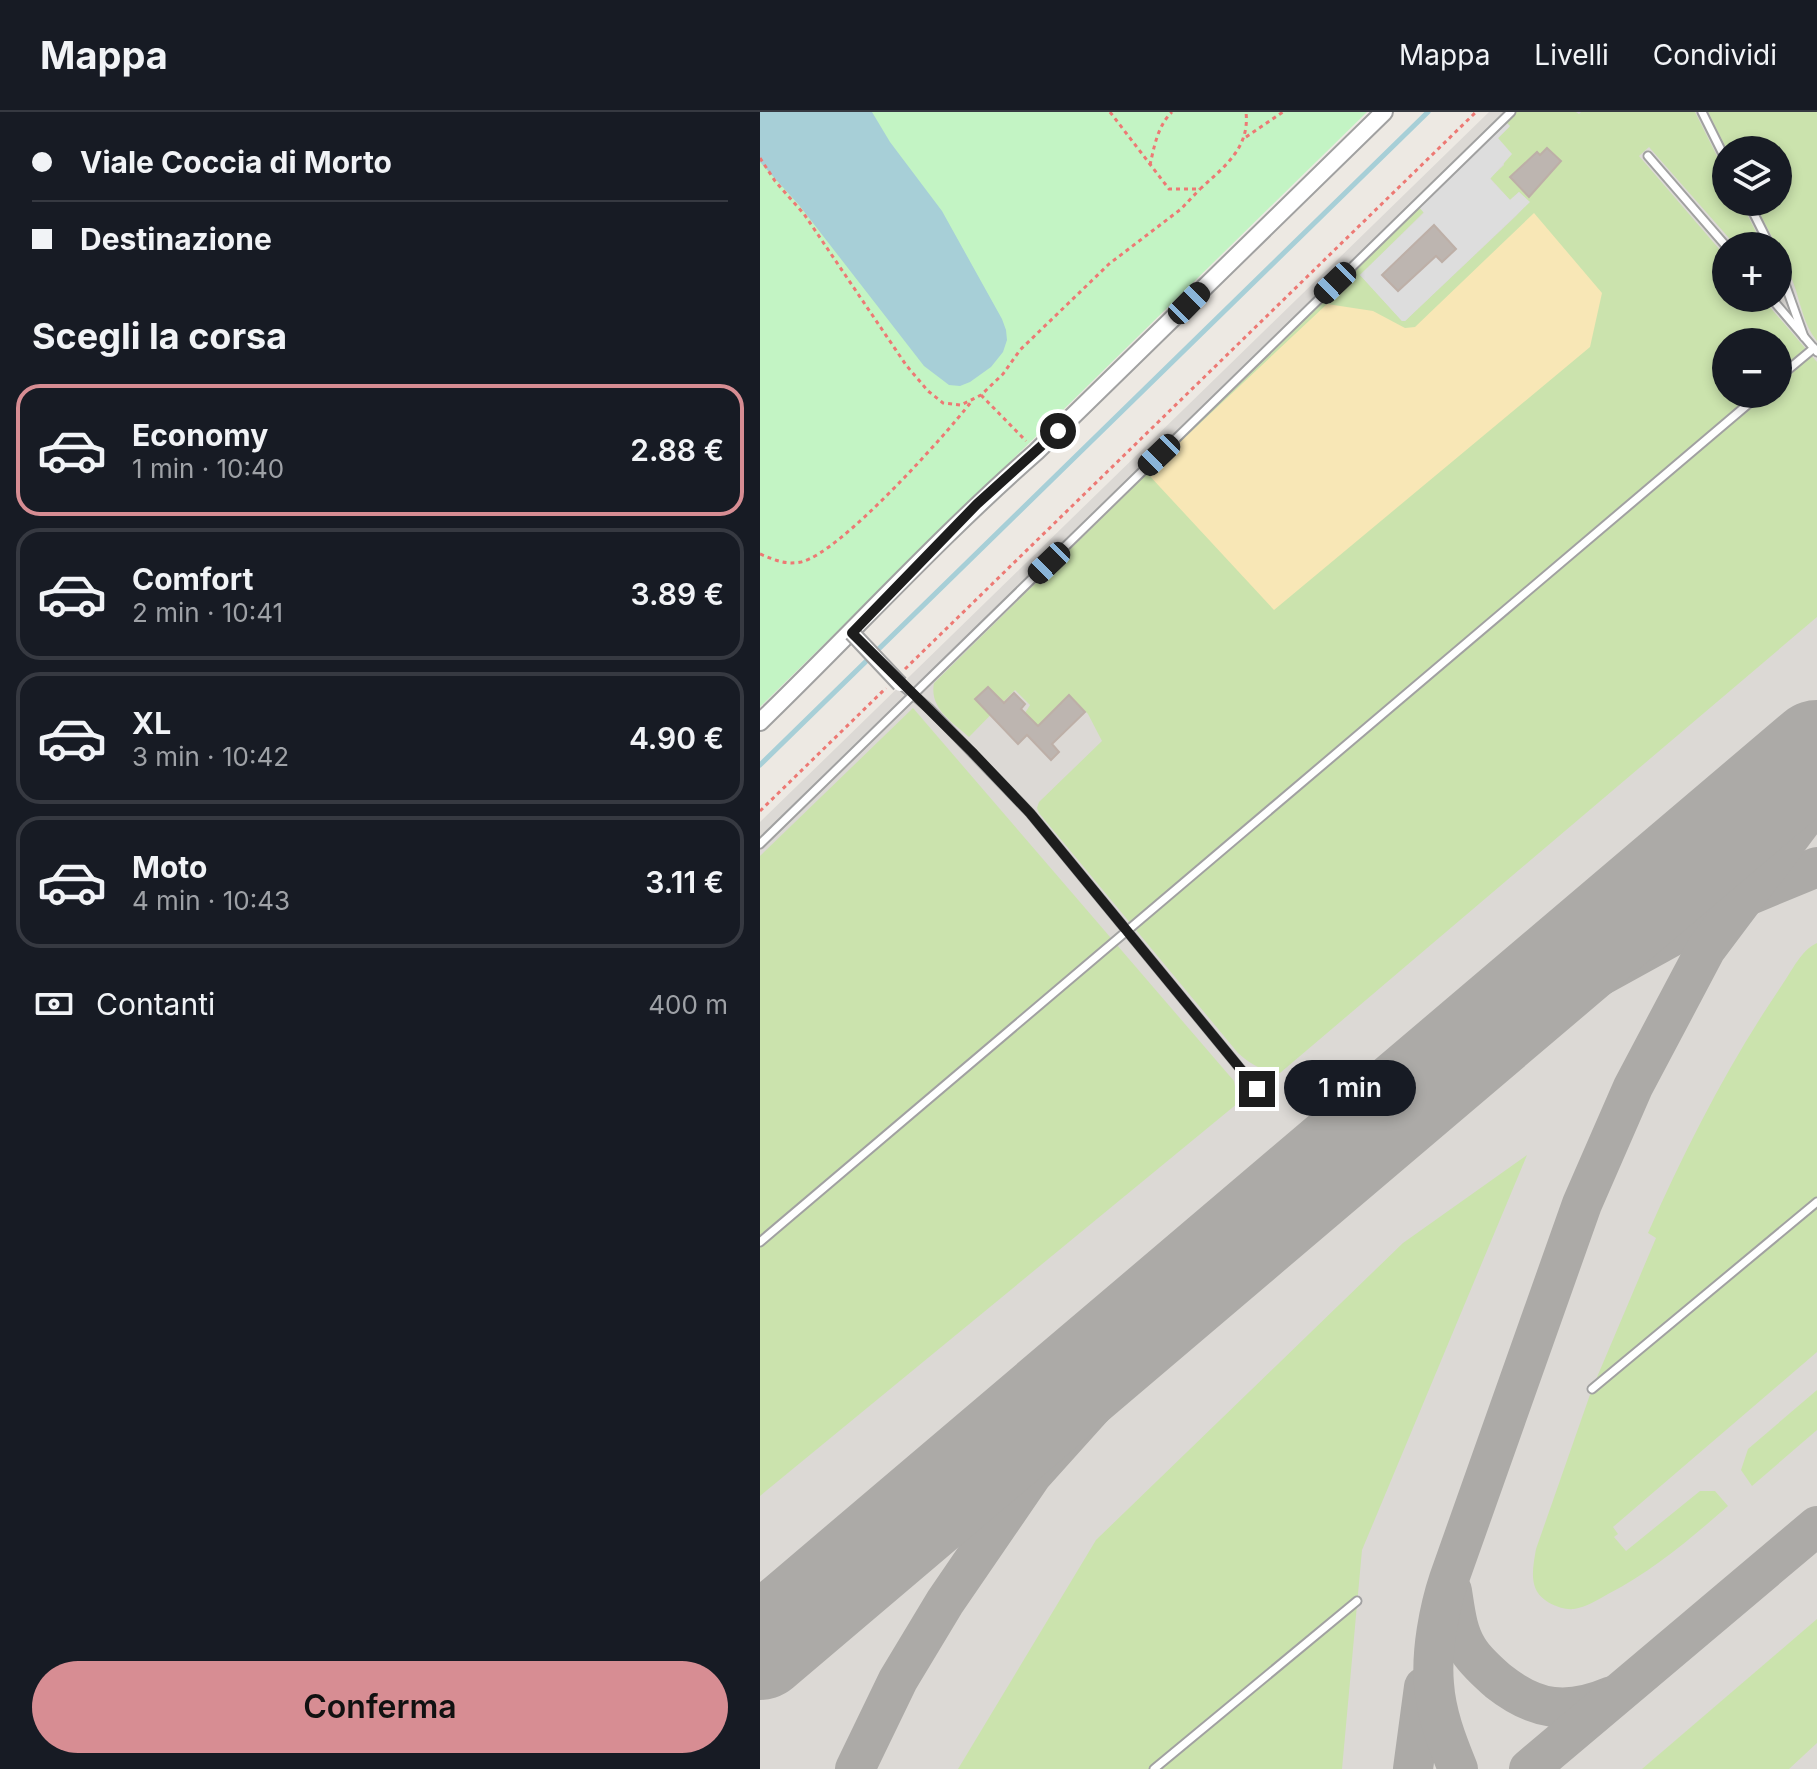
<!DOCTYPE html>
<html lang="it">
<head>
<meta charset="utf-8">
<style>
  :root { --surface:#171b24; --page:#20242c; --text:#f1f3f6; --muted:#9ea1a6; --line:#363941; --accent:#d78d93 }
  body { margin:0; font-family:Inter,sans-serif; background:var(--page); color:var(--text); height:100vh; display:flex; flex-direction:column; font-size:30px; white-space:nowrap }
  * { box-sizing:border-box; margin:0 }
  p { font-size:26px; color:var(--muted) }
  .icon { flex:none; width:44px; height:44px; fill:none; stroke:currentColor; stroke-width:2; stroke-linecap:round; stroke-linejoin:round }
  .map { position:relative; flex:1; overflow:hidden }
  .details { display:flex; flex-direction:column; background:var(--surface); width:760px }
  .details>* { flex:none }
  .banner { display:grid; align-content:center; height:176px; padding:0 32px; background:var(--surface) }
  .fabs { position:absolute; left:952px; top:24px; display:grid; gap:16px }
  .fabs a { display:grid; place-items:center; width:80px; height:80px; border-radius:50%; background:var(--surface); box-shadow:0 4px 12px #0003; font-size:40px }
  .end { position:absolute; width:36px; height:36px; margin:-18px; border:10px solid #1d1d1d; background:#fff; box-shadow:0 0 0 4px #fff }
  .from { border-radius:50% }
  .bubble { position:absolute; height:56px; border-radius:28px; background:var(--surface); box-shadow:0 4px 12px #0003; font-size:26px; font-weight:600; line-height:56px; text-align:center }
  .car { position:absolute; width:24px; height:48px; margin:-24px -12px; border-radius:10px; box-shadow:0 0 6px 2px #0007; background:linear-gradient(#222 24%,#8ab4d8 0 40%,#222 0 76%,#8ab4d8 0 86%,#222 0) }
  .banner b { display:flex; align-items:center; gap:28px; height:76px; font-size:30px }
  .banner b+b { border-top:2px solid var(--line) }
  .banner i { width:20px; height:20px; background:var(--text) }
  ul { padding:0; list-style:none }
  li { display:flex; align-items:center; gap:24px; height:132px; margin:0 16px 12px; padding:0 16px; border:4px solid var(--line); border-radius:24px }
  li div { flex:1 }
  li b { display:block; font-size:30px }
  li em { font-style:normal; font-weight:600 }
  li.current { border-color:var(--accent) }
  li>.icon { width:72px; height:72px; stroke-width:1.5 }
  h2 { padding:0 32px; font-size:36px; line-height:96px }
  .pay { display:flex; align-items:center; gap:20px; height:88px; padding:0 32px; font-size:30px }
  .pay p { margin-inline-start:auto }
  .cta { display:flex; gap:16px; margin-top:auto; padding:16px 32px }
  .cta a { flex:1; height:92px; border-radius:48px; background:var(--accent); color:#111; font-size:32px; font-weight:600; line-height:92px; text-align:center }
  header { display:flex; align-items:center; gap:48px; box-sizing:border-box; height:112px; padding:0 40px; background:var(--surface); border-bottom:2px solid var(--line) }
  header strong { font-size:38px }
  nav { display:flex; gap:44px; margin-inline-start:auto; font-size:28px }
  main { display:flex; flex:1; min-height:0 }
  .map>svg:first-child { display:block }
  .airport { fill:#dcd9d5; fill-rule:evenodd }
  .grass { fill:#cbe3ad; fill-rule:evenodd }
  .sand { fill:#f8e7b6 }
  .park { fill:#c3f4c4 }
  .parking { fill:#ddd }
  .water { fill:#a7cfd7 }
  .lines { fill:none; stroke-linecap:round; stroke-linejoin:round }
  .stream { stroke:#a7cfd7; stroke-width:5 }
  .taxiway { stroke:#acaaa7; stroke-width:40 }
  .runway { stroke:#acaaa7; stroke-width:102 }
  .building { fill:#bdb5b0; stroke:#bdafa7; stroke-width:2 }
  .service-casing { stroke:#a1a1a1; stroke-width:11 }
  .tertiary-casing { stroke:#a1a1a1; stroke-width:20 }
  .path { stroke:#ed7974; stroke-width:3; stroke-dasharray:4 4; stroke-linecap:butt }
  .service { stroke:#fff; stroke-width:7 }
  .tertiary { stroke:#fff; stroke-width:16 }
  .minor-bridge-casing { stroke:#a1a1a1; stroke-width:18; stroke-linecap:butt }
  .minor-bridge { stroke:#fff; stroke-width:14 }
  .route { stroke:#1d1d1d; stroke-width:10 }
</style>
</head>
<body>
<header>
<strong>Mappa</strong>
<nav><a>Mappa</a><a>Livelli</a><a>Condividi</a></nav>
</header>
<main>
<section class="details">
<div class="banner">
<b><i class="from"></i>Viale Coccia di Morto</b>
<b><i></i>Destinazione</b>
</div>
<h2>Scegli la corsa</h2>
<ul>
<li class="current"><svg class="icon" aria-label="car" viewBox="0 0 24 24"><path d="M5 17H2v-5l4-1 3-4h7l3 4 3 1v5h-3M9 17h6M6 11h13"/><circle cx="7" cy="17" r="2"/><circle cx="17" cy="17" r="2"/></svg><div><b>Economy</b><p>1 min · 10:40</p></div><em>2.88 €</em></li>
<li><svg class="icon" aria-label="car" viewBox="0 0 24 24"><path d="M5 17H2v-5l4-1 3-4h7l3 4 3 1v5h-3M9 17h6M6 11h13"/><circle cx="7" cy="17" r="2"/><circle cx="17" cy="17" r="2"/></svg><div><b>Comfort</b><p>2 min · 10:41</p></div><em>3.89 €</em></li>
<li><svg class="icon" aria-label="car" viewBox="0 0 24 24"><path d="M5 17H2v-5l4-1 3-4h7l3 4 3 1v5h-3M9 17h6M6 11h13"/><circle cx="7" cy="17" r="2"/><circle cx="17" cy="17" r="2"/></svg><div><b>XL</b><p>3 min · 10:42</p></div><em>4.90 €</em></li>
<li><svg class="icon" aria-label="car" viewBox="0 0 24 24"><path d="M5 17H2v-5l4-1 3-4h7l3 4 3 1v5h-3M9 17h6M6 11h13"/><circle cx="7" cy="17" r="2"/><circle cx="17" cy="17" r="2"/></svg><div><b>Moto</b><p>4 min · 10:43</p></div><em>3.11 €</em></li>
</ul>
<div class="pay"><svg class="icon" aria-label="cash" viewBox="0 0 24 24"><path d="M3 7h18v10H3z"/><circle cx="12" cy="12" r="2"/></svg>Contanti<p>400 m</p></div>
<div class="cta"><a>Conferma</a></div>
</section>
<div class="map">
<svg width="1057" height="1657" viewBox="0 0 1057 1657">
  <rect width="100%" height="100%" fill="#ede9e3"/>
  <!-- airport -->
  <path class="airport" d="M729,0h328v1657h-1057v-947zM966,38h52v52h-52zM966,134h52v52h-52zM966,230h52v52h-52z"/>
  <!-- grass -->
  <g class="grass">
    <path d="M756,0h60l3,2 2,-2h114l31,62v28h15l22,44h-27l-87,-99 -10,9 87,101v41h36l55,64v255l-537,456c-17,-2 -29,-8 -42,-20l-199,-240 -2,-5 2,-6 63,-61 -14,-27 -16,-16 -31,31 -16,-16 5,-8 -15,-15 -46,47c-17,-15 -40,-29 -35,-54l485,-476 5,5 -64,63 42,46h3l111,-105 13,-14 -10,-10 -9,8 -20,-22 14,-13 -6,-27 11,-11 -3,-5zM966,230h52v52h-52z"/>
    <path d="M948,0h109v229c-14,-17 -16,-38 -24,-59 -11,-28 -25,-52 -39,-80h24v-52h-51z"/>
    <polygon points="153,596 474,969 478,991 0,1384 0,744"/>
    <path d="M1057,831v409l-204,175 5,7 -4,3 12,14 74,-60h15l13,15c-38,33 -75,65 -120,88 -10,6 -22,13 -34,15 -9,1 -21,-3 -29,-9 -17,-12 -12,-33 -9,-51l56,-160 64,-151 -8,-5c38,-86 81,-170 134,-248 10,-14 19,-35 35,-42z"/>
    <polygon points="767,1043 602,1438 582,1657 198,1657 336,1428 643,1131"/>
    <polygon points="1057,1278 1057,1318 992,1374 981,1358 988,1337"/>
    <polygon points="1057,1507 1057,1631 1029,1657 882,1657"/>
  </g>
  <!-- sand -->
  <polygon class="sand" points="774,101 842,181 830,235 514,498 387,361 567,192 613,199 645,216 655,215"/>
  <!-- park -->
  <polygon class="park" points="0,0 607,0 0,595"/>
  <!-- parking -->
  <polygon class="parking" points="746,10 750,14 738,26 752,42 730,67 750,88 759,80 770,90 645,209 642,209 600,163 664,101 659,95"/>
  <!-- water -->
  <polygon class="water" points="0,0 112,0 130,30 182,99 242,207 246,218 247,228 243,240 231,255 210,270 200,274 189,273 164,254 39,93 0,50"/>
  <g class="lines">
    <!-- stream -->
    <polyline class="stream" points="0,653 668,0"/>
    <!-- taxiway -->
    <g class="taxiway">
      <polyline points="616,1015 835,867 980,787 1057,755"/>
      <path d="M692,1479c3,19 5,41 16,58 7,12 20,23 30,32 38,30 69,34 114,15"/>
      <polyline points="95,1657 138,1568 185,1490 272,1363 475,1137"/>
      <polyline points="653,1657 664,1575"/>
      <path d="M698,1657c-11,-27 -22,-55 -24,-85 -3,-32 5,-75 15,-105l133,-375 51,-117 73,-138 111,-148"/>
      <polyline points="769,1657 1057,1414"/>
    </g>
    <!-- runway -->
    <polyline class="runway" points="0,1537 1057,639"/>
  </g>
  <!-- building -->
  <g class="building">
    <polygon points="787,36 801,49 769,85 750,65 777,40 780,43"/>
    <polygon points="674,113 696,137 682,150 676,144 638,179 622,163"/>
    <polygon points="228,575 244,591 254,581 265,592 261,597 278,614 309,583 325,600 292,632 299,640 291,648 267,623 258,632 215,587"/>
  </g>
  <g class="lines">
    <!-- service casing -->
    <g class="service-casing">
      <g id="service">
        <polyline points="942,0 966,48"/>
        <polyline points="888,44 966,134"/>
        <polyline points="988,90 1010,134"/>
        <polyline points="1018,152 1044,225"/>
        <polyline points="1011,186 1057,240"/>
        <polyline points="1018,266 1054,236"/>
        <polyline points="140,572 170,597 270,701 497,977"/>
        <polyline points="0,732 751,0"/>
        <polyline points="0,1130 1000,282"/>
        <polyline points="832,1277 1057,1090"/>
        <polyline points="394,1657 597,1489"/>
      </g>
    </g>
    <!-- tertiary casing -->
    <g class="tertiary-casing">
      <path id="tertiary" d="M0,610c93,-90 179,-185 276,-270l348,-340"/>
    </g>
    <!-- path -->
    <g class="path">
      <path d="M350,0l59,77h31c24,-22 50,-41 46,-77"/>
      <polyline points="486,25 523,0"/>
      <polyline points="0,46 15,69 44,102 146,253 168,279 183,291 201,293 221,283 243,262 260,238 349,152 421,97 440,77"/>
      <path d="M390,53c4,-18 8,-40 22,-53"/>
      <polyline points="221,283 266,329"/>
      <path d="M0,442c15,6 25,11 41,8 39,-9 143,-125 170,-160"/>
      <polyline points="145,557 716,0"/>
      <polyline points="0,699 126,576"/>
    </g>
    <!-- service -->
    <use href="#service" class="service"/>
    <!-- tertiary -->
    <use href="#tertiary" class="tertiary"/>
    <!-- minor-bridge casing -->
    <g class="minor-bridge-casing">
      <polyline id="minor-bridge" points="92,521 140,572"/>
    </g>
    <!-- minor-bridge -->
    <use href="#minor-bridge" class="minor-bridge"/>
  </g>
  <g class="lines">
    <!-- route -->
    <polyline class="route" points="298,319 217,392 92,521 212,640 270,701 497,977"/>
  </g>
</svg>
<div class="fabs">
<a><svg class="icon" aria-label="layers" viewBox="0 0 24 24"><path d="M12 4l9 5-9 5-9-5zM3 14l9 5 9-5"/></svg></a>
<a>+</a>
<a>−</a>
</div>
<i class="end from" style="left:298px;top:319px"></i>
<i class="end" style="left:497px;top:977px"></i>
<div class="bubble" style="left:524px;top:948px;width:132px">1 min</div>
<i class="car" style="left:575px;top:171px;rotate:226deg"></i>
<i class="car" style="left:429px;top:191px;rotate:45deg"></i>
<i class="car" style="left:399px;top:343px;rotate:226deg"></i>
<i class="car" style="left:289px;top:451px;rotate:226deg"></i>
</div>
</main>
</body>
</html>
